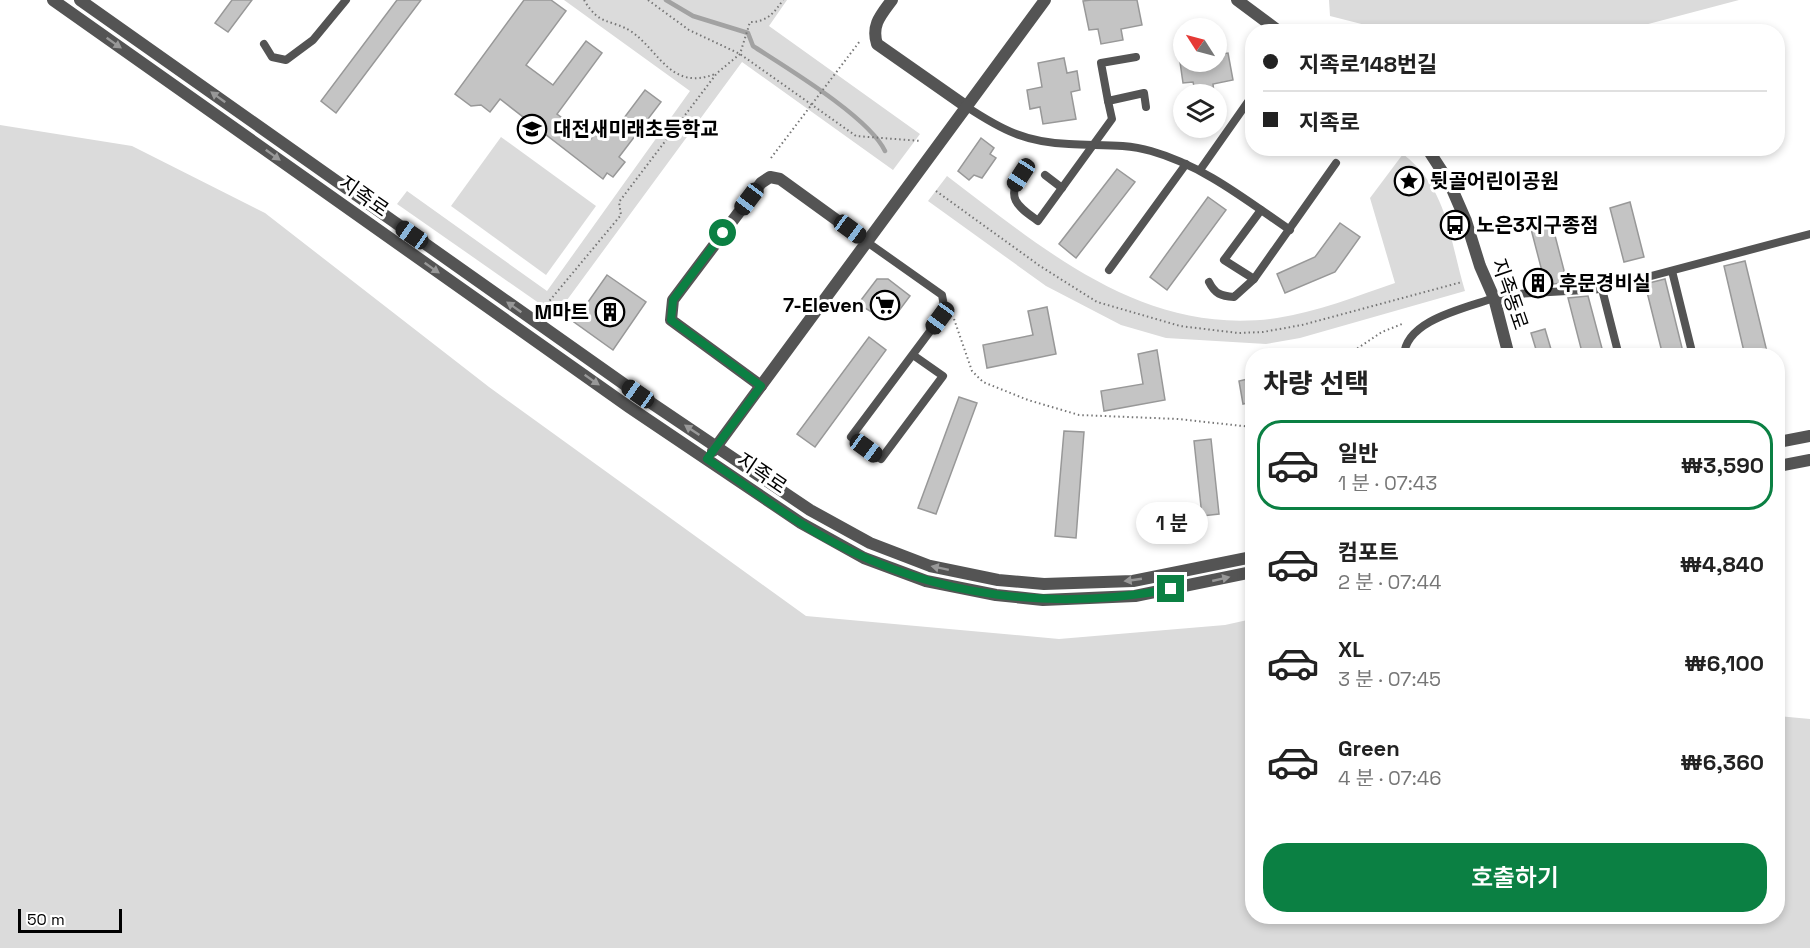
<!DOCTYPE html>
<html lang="ko">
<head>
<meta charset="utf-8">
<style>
  :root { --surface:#fff; --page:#f2f2f2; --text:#222; --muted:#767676; --line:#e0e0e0; --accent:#0b8043 }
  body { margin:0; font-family:"Space Grotesk","Noto Sans KR",sans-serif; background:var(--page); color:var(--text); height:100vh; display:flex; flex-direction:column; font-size:22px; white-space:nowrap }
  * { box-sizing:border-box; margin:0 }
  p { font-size:20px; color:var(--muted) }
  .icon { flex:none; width:33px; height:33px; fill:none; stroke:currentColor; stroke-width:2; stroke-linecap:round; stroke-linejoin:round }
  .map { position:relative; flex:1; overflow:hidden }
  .panel { position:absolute; left:1245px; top:348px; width:540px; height:576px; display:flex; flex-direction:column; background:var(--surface); border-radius:24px; box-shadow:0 3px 9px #0003 }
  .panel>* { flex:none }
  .guide { position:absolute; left:1245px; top:24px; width:540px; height:132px; border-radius:24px; box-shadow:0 3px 9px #0003; display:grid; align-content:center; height:132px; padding:0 18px; background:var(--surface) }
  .needle { width:39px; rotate:306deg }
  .fabs { position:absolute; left:1173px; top:18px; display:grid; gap:12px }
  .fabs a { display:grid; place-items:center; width:54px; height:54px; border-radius:50%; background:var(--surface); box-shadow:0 3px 9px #0003; font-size:30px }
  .scale { position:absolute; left:18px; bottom:15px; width:104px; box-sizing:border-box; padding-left:6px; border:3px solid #000; border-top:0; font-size:16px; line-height:21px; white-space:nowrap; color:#000; -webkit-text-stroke:4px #fff; paint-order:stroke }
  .end { position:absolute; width:27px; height:27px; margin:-14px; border:8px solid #0b8043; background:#fff; box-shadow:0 0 0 3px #fff }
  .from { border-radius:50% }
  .bubble { position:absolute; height:42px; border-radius:21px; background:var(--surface); box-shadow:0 3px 9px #0003; font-size:20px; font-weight:600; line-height:42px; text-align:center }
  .car { position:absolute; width:18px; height:36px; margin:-18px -9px; border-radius:8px; box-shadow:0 0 4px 2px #0007; background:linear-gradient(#222 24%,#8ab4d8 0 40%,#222 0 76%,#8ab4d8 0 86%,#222 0) }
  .guide b { display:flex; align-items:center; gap:21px; height:57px; font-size:22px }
  .guide b+b { border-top:2px solid var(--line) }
  .guide i { width:15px; height:15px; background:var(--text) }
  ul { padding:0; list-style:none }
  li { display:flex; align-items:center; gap:18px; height:90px; margin:0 12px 9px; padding:0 6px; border:3px solid transparent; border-radius:24px }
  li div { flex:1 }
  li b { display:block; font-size:22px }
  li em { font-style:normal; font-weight:600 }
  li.selected { border-color:var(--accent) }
  li>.icon { width:54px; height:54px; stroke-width:1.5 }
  h2 { padding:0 18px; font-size:27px; line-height:72px }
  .cta { display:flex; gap:12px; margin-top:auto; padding:12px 18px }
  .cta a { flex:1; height:69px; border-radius:24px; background:var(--accent); color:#fff; font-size:24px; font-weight:600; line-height:69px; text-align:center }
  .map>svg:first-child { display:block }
  .green { fill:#dbdbdb }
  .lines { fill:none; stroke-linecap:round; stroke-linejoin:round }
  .stream { stroke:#a2a2a2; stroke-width:4.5 }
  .building { fill:#c4c4c4; stroke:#989898; stroke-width:1.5 }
  .path { stroke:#767676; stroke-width:2; stroke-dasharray:1.5 3; stroke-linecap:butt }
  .lane { stroke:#545454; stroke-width:8 }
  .street { stroke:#545454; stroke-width:12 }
  .oneway { fill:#989898 }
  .route { stroke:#0b8043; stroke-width:8 }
  .labels { text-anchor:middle; stroke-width:6; stroke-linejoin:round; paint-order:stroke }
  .poi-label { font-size:20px; font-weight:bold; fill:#000; stroke:#fff; text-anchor:start }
  .street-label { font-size:20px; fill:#000; stroke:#fff }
</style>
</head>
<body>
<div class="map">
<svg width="1810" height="948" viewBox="0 0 1810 948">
  <rect width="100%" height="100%" fill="#fff"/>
  <!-- green -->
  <g class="green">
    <polygon points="564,0 787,0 769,26 920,134 893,170 742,62 556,315 397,204 407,191 547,291 690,91"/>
    <polygon points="1329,0 1739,0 1618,32 1389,31 1330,16"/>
    <polygon points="0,125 132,146 265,213 489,387 806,616 1059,639 1225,625 1252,619 1252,916 1778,916 1778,716 1810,719 1810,948 0,948"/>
    <polygon points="501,137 596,206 546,275 451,206"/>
    <path d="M1403,154c46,36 46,85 62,137l-165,47 -34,6 -100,-6 -45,-13 -75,-39 -118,-85 19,-25c98,74 197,161 330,142 40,-6 80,-22 118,-35l-25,-85z"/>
  </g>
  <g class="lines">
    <!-- stream -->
    <path class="stream" d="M666,0l27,16 55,17 5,13c34,22 116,71 132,105"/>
  </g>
  <!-- building -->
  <g class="building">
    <polygon points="232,0 252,0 228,32 215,23"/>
    <polygon points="397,0 421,0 336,113 321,101"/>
    <polygon points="524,0 551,0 566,11 526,65 553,85 586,41 602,53 557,114 591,139 600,126 612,134 645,90 661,102 619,157 625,162 613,177 607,173 603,179 500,99 490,112 481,105 471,106 455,94"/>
    <polygon points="1091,0 1137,0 1142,25 1121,29 1123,40 1101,44 1098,29 1089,30 1083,1"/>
    <polygon points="1228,53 1233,80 1213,84 1214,93 1196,94 1193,82 1183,83 1180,62 1216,62 1216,55"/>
    <polygon points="1064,58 1067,73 1077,71 1080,90 1071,92 1076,119 1043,124 1040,107 1030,109 1027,90 1042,87 1038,63"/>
    <polygon points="981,138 994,148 990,154 996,158 982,178 974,175 969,180 958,171"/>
    <polygon points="1117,169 1135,182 1076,258 1059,244"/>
    <polygon points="1208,197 1226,210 1167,290 1150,277"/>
    <polygon points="1630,202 1644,257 1624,262 1610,208"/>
    <polygon points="1340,223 1360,237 1335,272 1285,293 1277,274 1315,257"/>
    <polygon points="1552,224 1567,282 1534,287 1532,278 1543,275 1531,229"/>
    <polygon points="1745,261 1768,356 1745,356 1724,266"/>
    <polygon points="607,275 646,302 613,350 574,322"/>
    <polygon points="877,279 888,279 910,296 898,312 890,306 882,318 858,304"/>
    <polygon points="1665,279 1684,356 1663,356 1645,284"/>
    <polygon points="1588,296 1604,356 1583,356 1568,298"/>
    <polygon points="1047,307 1056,354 987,368 983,345 1033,335 1028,311"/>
    <polygon points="1545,329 1553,356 1538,356 1531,333"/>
    <polygon points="869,337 886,350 815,447 797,434"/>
    <polygon points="1157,350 1165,400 1104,411 1101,391 1143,384 1138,354"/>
    <polygon points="1252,378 1252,402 1243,404 1239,381"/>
    <polygon points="959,397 977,403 936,514 918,508"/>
    <polygon points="1064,431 1084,432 1076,538 1055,536"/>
    <polygon points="1211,439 1219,514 1202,516 1194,441"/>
  </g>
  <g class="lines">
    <!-- path -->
    <g class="path">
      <path d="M584,0c16,27 26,18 48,32 28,20 39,59 83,42"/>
      <polyline points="648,0 689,30 740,54 856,136 921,141"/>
      <polyline points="771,158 860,41"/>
      <polyline points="936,191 1040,266 1097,302 1180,326 1238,333 1263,332 1302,325 1462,282"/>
      <path d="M541,311l80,-96 -2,-13 98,-129 23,-19 10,-32c17,0 24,-9 33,-22"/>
      <polyline points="954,319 972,371 983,382 1028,400 1079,415 1178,419 1252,427"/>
      <polyline points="1346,356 1382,332 1402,324"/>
    </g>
    <!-- lane -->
    <g class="lane">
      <polyline points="264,44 272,57 286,60 313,40 346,0"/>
      <polyline points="1136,57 1101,63 1108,101 1144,93 1146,107"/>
      <path d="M967,107c35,23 58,35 102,37 28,2 54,-1 82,7 53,15 95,49 139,79"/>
      <polyline points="1200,170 1252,96"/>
      <path d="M1021,175c-16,24 -2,32 17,46l74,-102 -4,-18"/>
      <polyline points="1045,175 1062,188"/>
      <polyline points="1261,210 1224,260 1254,279 1336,163"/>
      <polyline points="867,242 942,295 944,306 940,318 851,437 881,459 943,376 913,355"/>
      <polyline points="1109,270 1186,164"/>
      <polyline points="1672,271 1693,356"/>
      <path d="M1209,282c6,12 12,14 25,15l20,-18"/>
      <polyline points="1602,289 1619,356"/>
      <polyline points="1516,294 1602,289 1810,234"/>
      <path d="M1404,356c1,-36 62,-48 90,-58"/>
    </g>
    <!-- street -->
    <g class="street">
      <polyline points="53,0 629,407 801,523 864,558 926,581 996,595 1043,600 1135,596 1252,572"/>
      <polyline points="80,0 638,394 810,510 870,543 930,566 998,580 1044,584 1133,581 1252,557"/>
      <path d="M892,0c-11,15 -21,25 -15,44l90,63"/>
      <polyline points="1237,0 1280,32"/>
      <polyline points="1427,148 1449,182 1466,221 1480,266 1494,298 1509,356"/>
      <polyline points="1494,298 1516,294"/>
      <polyline points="761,386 671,320 673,300 761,183 770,177 780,179 867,242"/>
      <polyline points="1778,442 1810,436"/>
      <polyline points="713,451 1045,0"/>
      <polyline points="1778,466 1810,460"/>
    </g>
  </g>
  <!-- one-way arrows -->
  <defs><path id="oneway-solid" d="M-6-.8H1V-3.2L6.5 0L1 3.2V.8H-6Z" transform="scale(1.5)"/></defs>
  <g class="oneway">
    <use href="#oneway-solid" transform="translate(114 43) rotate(35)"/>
    <use href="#oneway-solid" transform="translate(218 97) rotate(-144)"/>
    <use href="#oneway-solid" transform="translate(273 155) rotate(36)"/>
    <use href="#oneway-solid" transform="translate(432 268) rotate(35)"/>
    <use href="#oneway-solid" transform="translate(514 307) rotate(-145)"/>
    <use href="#oneway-solid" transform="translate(592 380) rotate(35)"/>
    <use href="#oneway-solid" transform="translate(692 430) rotate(-146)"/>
    <use href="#oneway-solid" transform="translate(940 568) rotate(-168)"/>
    <use href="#oneway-solid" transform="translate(1221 579) rotate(-13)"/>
    <use href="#oneway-solid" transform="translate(1133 580) rotate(172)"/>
  </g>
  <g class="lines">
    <!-- route -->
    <path class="route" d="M723,233l-50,67 -2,20 90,66 -54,73c42,28 82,60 126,83 104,56 223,69 338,47"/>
  </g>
  <!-- icons -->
  <defs>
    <g id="school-ring" transform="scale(1.5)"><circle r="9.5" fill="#fff" stroke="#000" stroke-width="1.5"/><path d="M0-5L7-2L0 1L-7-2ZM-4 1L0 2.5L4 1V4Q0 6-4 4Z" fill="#000"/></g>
    <g id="sight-ring" transform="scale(1.5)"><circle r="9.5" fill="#fff" stroke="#000" stroke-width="1.5"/><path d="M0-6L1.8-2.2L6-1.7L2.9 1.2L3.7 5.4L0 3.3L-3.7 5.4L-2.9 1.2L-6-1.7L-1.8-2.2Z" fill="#000"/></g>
    <g id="bus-ring" transform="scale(1.5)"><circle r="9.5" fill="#fff" stroke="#000" stroke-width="1.5"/><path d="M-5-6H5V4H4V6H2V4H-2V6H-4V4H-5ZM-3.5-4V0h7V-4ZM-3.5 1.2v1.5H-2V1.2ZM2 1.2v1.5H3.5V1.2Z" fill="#000"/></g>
    <g id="building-ring" transform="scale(1.5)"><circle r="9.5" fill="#fff" stroke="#000" stroke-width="1.5"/><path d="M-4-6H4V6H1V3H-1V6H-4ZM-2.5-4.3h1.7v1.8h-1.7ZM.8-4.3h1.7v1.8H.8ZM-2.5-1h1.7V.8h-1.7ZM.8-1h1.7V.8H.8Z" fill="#000"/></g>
    <g id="supermarket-ring" transform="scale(1.5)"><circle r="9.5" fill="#fff" stroke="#000" stroke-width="1.5"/><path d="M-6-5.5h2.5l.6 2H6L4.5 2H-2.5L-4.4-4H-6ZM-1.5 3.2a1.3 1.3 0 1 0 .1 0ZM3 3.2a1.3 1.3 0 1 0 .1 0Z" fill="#000"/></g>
  </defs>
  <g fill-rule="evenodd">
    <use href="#school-ring" x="532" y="129"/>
    <use href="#sight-ring" x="1409" y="181"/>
    <use href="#bus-ring" x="1455" y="225"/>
    <use href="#building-ring" x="1538" y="283"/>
    <use href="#supermarket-ring" x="885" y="305"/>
    <use href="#building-ring" x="610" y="312"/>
  </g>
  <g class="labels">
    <!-- poi labels -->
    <g class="poi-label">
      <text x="553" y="136">대전새미래초등학교</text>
      <text x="1430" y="188">뒷골어린이공원</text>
      <text x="1476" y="232">노은3지구종점</text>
      <text x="1559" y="290">후문경비실</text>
      <text x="864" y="312" text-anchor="end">7-Eleven</text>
      <text x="589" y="319" text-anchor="end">M마트</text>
    </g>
    <!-- street labels -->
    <g class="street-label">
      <text transform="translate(364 196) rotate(35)" y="7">지족로</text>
      <text transform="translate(1510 294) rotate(71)" y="7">지족동로</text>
      <text transform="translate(762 473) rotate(34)" y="7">지족로</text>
    </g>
  </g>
</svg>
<div class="fabs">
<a><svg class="needle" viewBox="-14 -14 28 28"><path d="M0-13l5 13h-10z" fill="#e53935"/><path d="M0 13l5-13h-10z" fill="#767676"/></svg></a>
<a><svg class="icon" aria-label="layers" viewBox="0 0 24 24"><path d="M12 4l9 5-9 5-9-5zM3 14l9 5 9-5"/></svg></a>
</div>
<div class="scale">50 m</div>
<i class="end from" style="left:723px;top:233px"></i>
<i class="end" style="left:1171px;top:589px"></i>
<div class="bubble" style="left:1136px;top:502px;width:72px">1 분</div>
<i class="car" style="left:1021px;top:175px;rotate:213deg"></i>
<i class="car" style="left:749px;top:199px;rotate:217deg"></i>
<i class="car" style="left:850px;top:229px;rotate:126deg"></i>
<i class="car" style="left:412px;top:235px;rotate:305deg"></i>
<i class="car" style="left:940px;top:318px;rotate:216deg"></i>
<i class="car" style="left:638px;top:394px;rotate:305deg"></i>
<i class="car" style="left:866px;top:448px;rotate:126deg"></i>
<div class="guide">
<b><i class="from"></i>지족로148번길</b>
<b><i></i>지족로</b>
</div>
<section class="panel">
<h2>차량 선택</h2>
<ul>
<li class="selected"><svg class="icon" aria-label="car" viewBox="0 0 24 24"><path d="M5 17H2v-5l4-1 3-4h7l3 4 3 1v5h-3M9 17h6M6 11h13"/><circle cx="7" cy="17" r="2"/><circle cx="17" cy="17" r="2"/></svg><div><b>일반</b><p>1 분 · 07:43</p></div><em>₩3,590</em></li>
<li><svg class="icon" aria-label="car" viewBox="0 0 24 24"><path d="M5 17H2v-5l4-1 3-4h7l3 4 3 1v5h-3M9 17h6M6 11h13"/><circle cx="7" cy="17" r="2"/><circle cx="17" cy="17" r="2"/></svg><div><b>컴포트</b><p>2 분 · 07:44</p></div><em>₩4,840</em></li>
<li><svg class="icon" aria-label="car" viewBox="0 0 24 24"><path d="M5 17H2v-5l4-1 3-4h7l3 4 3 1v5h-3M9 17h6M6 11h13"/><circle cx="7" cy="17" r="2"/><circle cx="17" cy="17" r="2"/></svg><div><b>XL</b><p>3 분 · 07:45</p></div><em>₩6,100</em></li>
<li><svg class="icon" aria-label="car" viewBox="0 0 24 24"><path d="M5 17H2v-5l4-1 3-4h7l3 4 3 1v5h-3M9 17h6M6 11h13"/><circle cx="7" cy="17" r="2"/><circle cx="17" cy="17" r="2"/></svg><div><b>Green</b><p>4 분 · 07:46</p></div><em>₩6,360</em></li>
</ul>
<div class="cta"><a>호출하기</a></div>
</section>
</div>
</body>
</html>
